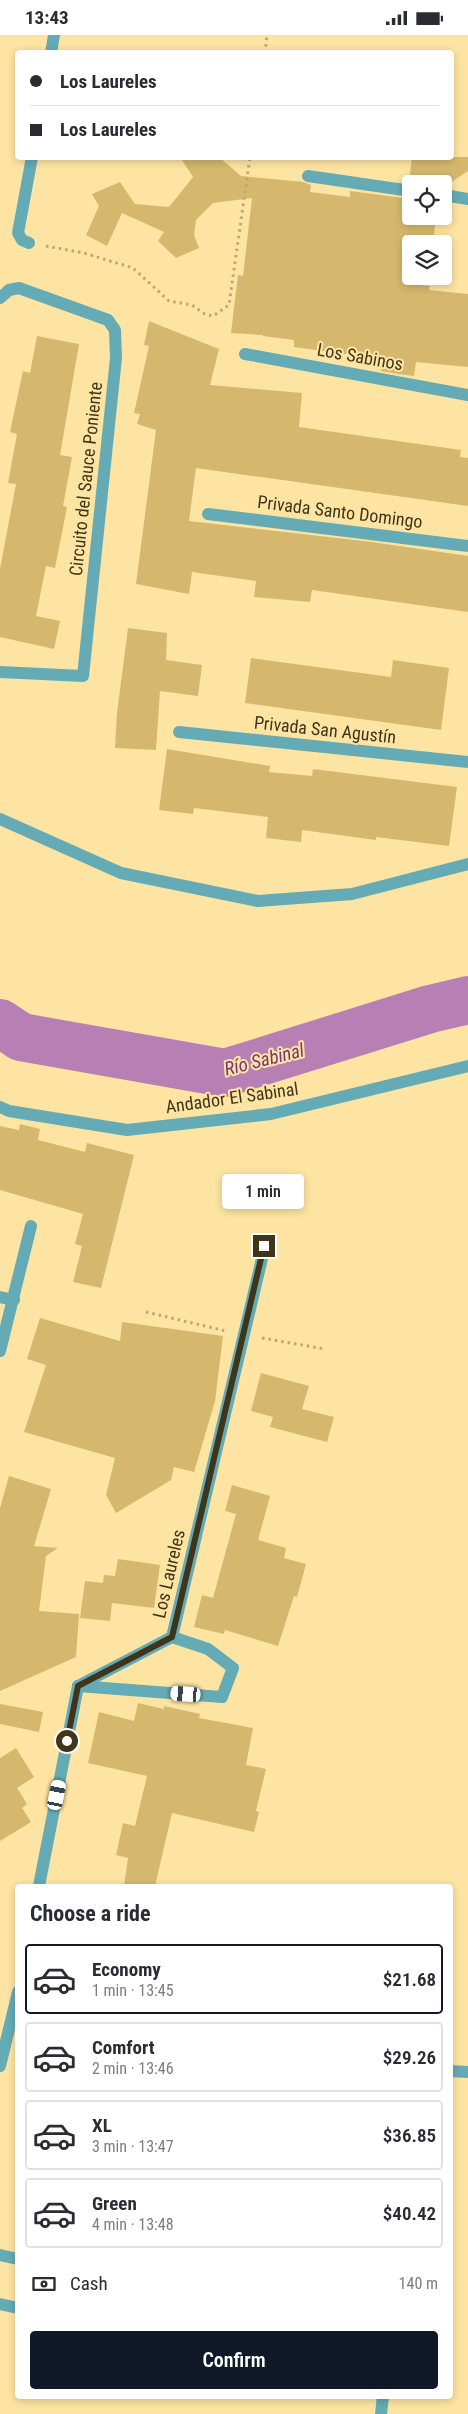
<!DOCTYPE html>
<html lang="en">
<head>
<meta charset="utf-8">
<style>
  :root { --surface:#fff; --page:#f2f2f3; --text:#2b2b33; --muted:#7c7c81; --line:#e1e1e2; --accent:#111827 }
  body { margin:0; font-family:"Roboto Condensed",sans-serif; background:var(--page); color:var(--text); height:100vh; display:flex; flex-direction:column; font-size:19px; white-space:nowrap }
  * { box-sizing:border-box; margin:0 }
  p { font-size:16px; color:var(--muted) }
  .icon { flex:none; width:28px; height:28px; fill:none; stroke:currentColor; stroke-width:2; stroke-linecap:round; stroke-linejoin:round }
  .map { position:relative; flex:1; overflow:hidden }
  .sheet { position:absolute; left:15px; top:1849px; width:438px; height:515px; display:flex; flex-direction:column; background:var(--surface); border-radius:5px; box-shadow:0 2px 8px #0003 }
  .sheet>* { flex:none }
  .banner { position:absolute; left:15px; top:15px; width:439px; height:110px; border-radius:5px; box-shadow:0 2px 8px #0003; display:grid; align-content:center; height:110px; padding:0 15px; background:var(--surface) }
  .tools { position:absolute; left:402px; top:140px; display:grid; gap:10px }
  .tools a { display:grid; place-items:center; width:50px; height:50px; border-radius:5px; background:var(--surface); box-shadow:0 2px 8px #0003; font-size:25px }
  .end { position:absolute; width:22px; height:22px; margin:-11px; border:6px solid #3f351b; background:#fff; box-shadow:0 0 0 2px #fff }
  .from { border-radius:50% }
  .bubble { position:absolute; height:35px; border-radius:5px; background:var(--surface); box-shadow:0 2px 8px #0003; font-size:16px; font-weight:600; line-height:35px; text-align:center }
  .car { position:absolute; width:15px; height:30px; margin:-15px -8px; border-radius:6px; box-shadow:0 0 4px 1px #0007; background:linear-gradient(#fff 24%,#345 0 40%,#fff 0 76%,#345 0 86%,#fff 0) }
  .banner b { display:flex; align-items:center; gap:18px; height:48px; font-size:19px }
  .banner b+b { border-top:1px solid var(--line) }
  .banner i { width:12px; height:12px; background:var(--text) }
  ul { padding:0; list-style:none }
  li { display:flex; align-items:center; gap:15px; height:70px; margin:0 10px 8px; padding:0 5px; border:2px solid var(--line); border-radius:5px }
  li div { flex:1 }
  li b { display:block; font-size:19px }
  li em { font-style:normal; font-weight:600 }
  li.selected { border-color:var(--accent) }
  li>.icon { width:45px; height:45px; stroke-width:1.5 }
  h2 { padding:0 15px; font-size:22px; line-height:60px }
  .pay { display:flex; align-items:center; gap:12px; height:55px; padding:0 15px; font-size:19px }
  .pay p { margin-inline-start:auto }
  .action { display:flex; gap:10px; margin-top:auto; padding:10px 15px }
  .action a { flex:1; height:58px; border-radius:5px; background:var(--accent); color:#fff; font-size:20px; font-weight:600; line-height:58px; text-align:center }
  .status { display:flex; justify-content:space-between; align-items:center; height:35px; padding:0 25px; background:var(--surface); direction:ltr }
  .status svg { height:14px; fill:currentColor }
  .map>svg:first-child { display:block }
  .lines { fill:none; stroke-linecap:round; stroke-linejoin:round }
  .river { stroke:#b87fb4; stroke-width:48 }
  .building { fill:#d5b86d }
  .path { stroke:#bca773; stroke-width:3; stroke-dasharray:2.5 4; stroke-linecap:butt }
  .minor { stroke:#65abb6; stroke-width:12 }
  .route { stroke:#3f351b; stroke-width:6 }
  .labels { text-anchor:middle; stroke-width:4; stroke-linejoin:round; paint-order:stroke }
  .street-label { font-size:18px; fill:#3f351b; stroke:#fee4a2 }
  .water-label { font-size:19px; font-style:italic; fill:#7a3477; stroke:#fee4a2 }
</style>
</head>
<body>
<div class="status"><b>13:43</b><svg viewBox="0 0 49 12"><path d="M0 12V9h3v3zM5 12V6h3v6zM10 12V3h3v9zM15 12V0h3v12zM26 1h20v11H26zM47 4h2v5h-2z"/></svg></div>
<div class="map">
<svg width="468" height="2379" viewBox="0 0 468 2379">
  <rect width="100%" height="100%" fill="#fee4a2"/>
  <g class="lines">
    <!-- river -->
    <polyline class="river" points="0,988 21,1002 225,1038 430,974 468,965"/>
  </g>
  <!-- building -->
  <g class="building">
    <polygon points="180,122 219,122 241,141 303,147 311,150 310,157 350,162 350,156 411,164 411,181 436,181 433,209 411,209 411,249 430,251 429,255 468,259 468,332 416,327 414,341 398,339 381,336 383,324 294,312 294,305 263,301 263,300 231,298 238,240 243,241 252,163 213,168 196,185 194,200 199,213 176,223 158,206 164,197 122,178 107,211 86,200 99,171 92,159 120,147 135,169 169,172 193,142"/>
    <polygon points="412,122 468,122 468,136 444,152 444,149 409,147"/>
    <polygon points="149,286 219,314 210,350 302,358 299,392 461,415 460,422 468,423 468,471 196,433 189,486 372,507 468,521 468,577 312,555 310,567 254,562 256,546 192,537 189,559 136,549 156,395 137,389 140,379 134,378 149,311 144,310"/>
    <polygon points="37,301 79,309 60,420 72,422 63,471 67,472 55,533 46,531 36,581 60,586 54,614 0,602 0,534 16,449 8,448 17,399 10,397 23,336 30,338"/>
    <polygon points="128,593 167,598 166,625 202,630 198,661 160,656 156,715 115,713 117,678"/>
    <polygon points="251,623 391,642 393,625 449,633 441,695 245,668"/>
    <polygon points="167,714 270,731 269,737 312,741 313,734 457,752 449,811 376,802 376,805 302,795 301,807 266,803 268,782 194,773 193,779 159,775"/>
    <polygon points="20,1089 40,1094 38,1105 85,1117 87,1108 134,1120 101,1253 73,1247 82,1211 75,1209 83,1179 0,1155 0,1091 19,1095"/>
    <polygon points="40,1283 120,1306 122,1287 223,1301 215,1366 194,1437 174,1432 171,1445 116,1478 106,1460 115,1423 24,1397 46,1330 27,1324"/>
    <polygon points="261,1338 309,1351 302,1374 334,1382 327,1407 270,1392 273,1382 251,1376"/>
    <polygon points="9,1441 51,1454 34,1511 58,1513 46,1521 39,1576 79,1579 76,1622 0,1656 0,1473"/>
    <polygon points="232,1450 270,1461 258,1505 286,1513 284,1523 306,1529 297,1562 294,1561 278,1611 225,1595 224,1599 194,1592 202,1560 213,1563 236,1479 225,1476"/>
    <polygon points="118,1524 160,1530 154,1573 112,1568 110,1586 80,1583 85,1546 103,1548 104,1540 115,1541"/>
    <polygon points="138,1668 164,1674 164,1671 200,1679 199,1683 253,1693 246,1730 266,1734 256,1776 259,1777 254,1797 172,1778 155,1851 124,1851 128,1823 116,1820 123,1788 135,1791 147,1741 88,1728 99,1677 134,1686"/>
    <polygon points="0,1669 43,1677 39,1697 0,1689"/>
    <polygon points="16,1713 34,1742 17,1753 27,1769 22,1773 31,1787 0,1806 0,1723"/>
  </g>
  <g class="lines">
    <!-- path -->
    <g class="path">
      <polyline points="265,18 267,0"/>
      <polyline points="46,211 84,218 133,233 169,266 192,270 205,279 213,281 229,270 250,122"/>
      <polyline points="146,1277 226,1296"/>
      <polyline points="262,1303 325,1314"/>
    </g>
    <!-- minor -->
    <g class="minor">
      <polyline points="51,18 54,0"/>
      <polyline points="308,141 411,156"/>
      <polyline points="444,160 468,164"/>
      <polyline points="29,208 22,205 18,198 32,122"/>
      <polyline points="0,263 9,255 19,253 108,285 115,295 116,323 83,641 0,637"/>
      <polyline points="245,319 468,360"/>
      <polyline points="208,479 468,511"/>
      <polyline points="179,697 468,727"/>
      <polyline points="0,784 121,838 258,866 352,859 468,829"/>
      <polyline points="0,1072 9,1076 127,1095 271,1079 468,1031"/>
      <polyline points="0,1262 14,1265"/>
      <polyline points="0,1316 31,1191"/>
      <polyline points="78,1651 172,1602 265,1211"/>
      <polyline points="78,1651 222,1662 233,1633 208,1614 172,1602"/>
      <polyline points="39,1851 78,1651"/>
      <polyline points="0,2031 18,1957"/>
      <polyline points="450,2036 468,2037"/>
      <polyline points="0,2220 18,2224"/>
      <polyline points="0,2269 18,2273"/>
      <polyline points="381,2379 383,2361"/>
    </g>
  </g>
  <g class="lines">
    <!-- route -->
    <polyline class="route" points="67,1706 78,1651 172,1602 264,1211"/>
  </g>
  <g class="labels">
    <!-- street labels -->
    <g class="street-label">
      <text transform="translate(360 322) rotate(10)" y="6">Los Sabinos</text>
      <text transform="translate(86 444) rotate(-84)" y="6">Circuito del Sauce Poniente</text>
      <text transform="translate(340 477) rotate(7)" y="6">Privada Santo Domingo</text>
      <text transform="translate(325 695) rotate(6)" y="6">Privada San Agustín</text>
      <text transform="translate(232 1063) rotate(-8)" y="6">Andador El Sabinal</text>
      <text transform="translate(169 1539) rotate(-77)" y="6">Los Laureles</text>
    </g>
    <!-- water labels -->
    <g class="water-label">
      <text transform="translate(264 1024) rotate(-14)" y="7">Río Sabinal</text>
    </g>
  </g>
</svg>
<div class="tools">
<a><svg class="icon" aria-label="locate" viewBox="0 0 24 24"><circle cx="12" cy="12" r="6"/><path d="M12 2v4M12 18v4M2 12h4M18 12h4"/></svg></a>
<a><svg class="icon" aria-label="layers" viewBox="0 0 24 24"><path d="M12 4l9 5-9 5-9-5zM3 14l9 5 9-5"/></svg></a>
</div>
<i class="end from" style="left:67px;top:1706px"></i>
<i class="end" style="left:264px;top:1211px"></i>
<div class="bubble" style="left:222px;top:1139px;width:82px">1 min</div>
<i class="car" style="left:186px;top:1659px;rotate:274deg"></i>
<i class="car" style="left:57px;top:1760px;rotate:11deg"></i>
<div class="banner">
<b><i class="from"></i>Los Laureles</b>
<b><i></i>Los Laureles</b>
</div>
<section class="sheet">
<h2>Choose a ride</h2>
<ul>
<li class="selected"><svg class="icon" aria-label="car" viewBox="0 0 24 24"><path d="M5 17H2v-5l4-1 3-4h7l3 4 3 1v5h-3M9 17h6M6 11h13"/><circle cx="7" cy="17" r="2"/><circle cx="17" cy="17" r="2"/></svg><div><b>Economy</b><p>1 min · 13:45</p></div><em>$21.68</em></li>
<li><svg class="icon" aria-label="car" viewBox="0 0 24 24"><path d="M5 17H2v-5l4-1 3-4h7l3 4 3 1v5h-3M9 17h6M6 11h13"/><circle cx="7" cy="17" r="2"/><circle cx="17" cy="17" r="2"/></svg><div><b>Comfort</b><p>2 min · 13:46</p></div><em>$29.26</em></li>
<li><svg class="icon" aria-label="car" viewBox="0 0 24 24"><path d="M5 17H2v-5l4-1 3-4h7l3 4 3 1v5h-3M9 17h6M6 11h13"/><circle cx="7" cy="17" r="2"/><circle cx="17" cy="17" r="2"/></svg><div><b>XL</b><p>3 min · 13:47</p></div><em>$36.85</em></li>
<li><svg class="icon" aria-label="car" viewBox="0 0 24 24"><path d="M5 17H2v-5l4-1 3-4h7l3 4 3 1v5h-3M9 17h6M6 11h13"/><circle cx="7" cy="17" r="2"/><circle cx="17" cy="17" r="2"/></svg><div><b>Green</b><p>4 min · 13:48</p></div><em>$40.42</em></li>
</ul>
<div class="pay"><svg class="icon" aria-label="cash" viewBox="0 0 24 24"><path d="M3 7h18v10H3z"/><circle cx="12" cy="12" r="2"/></svg>Cash<p>140 m</p></div>
<div class="action"><a>Confirm</a></div>
</section>
</div>
</body>
</html>
